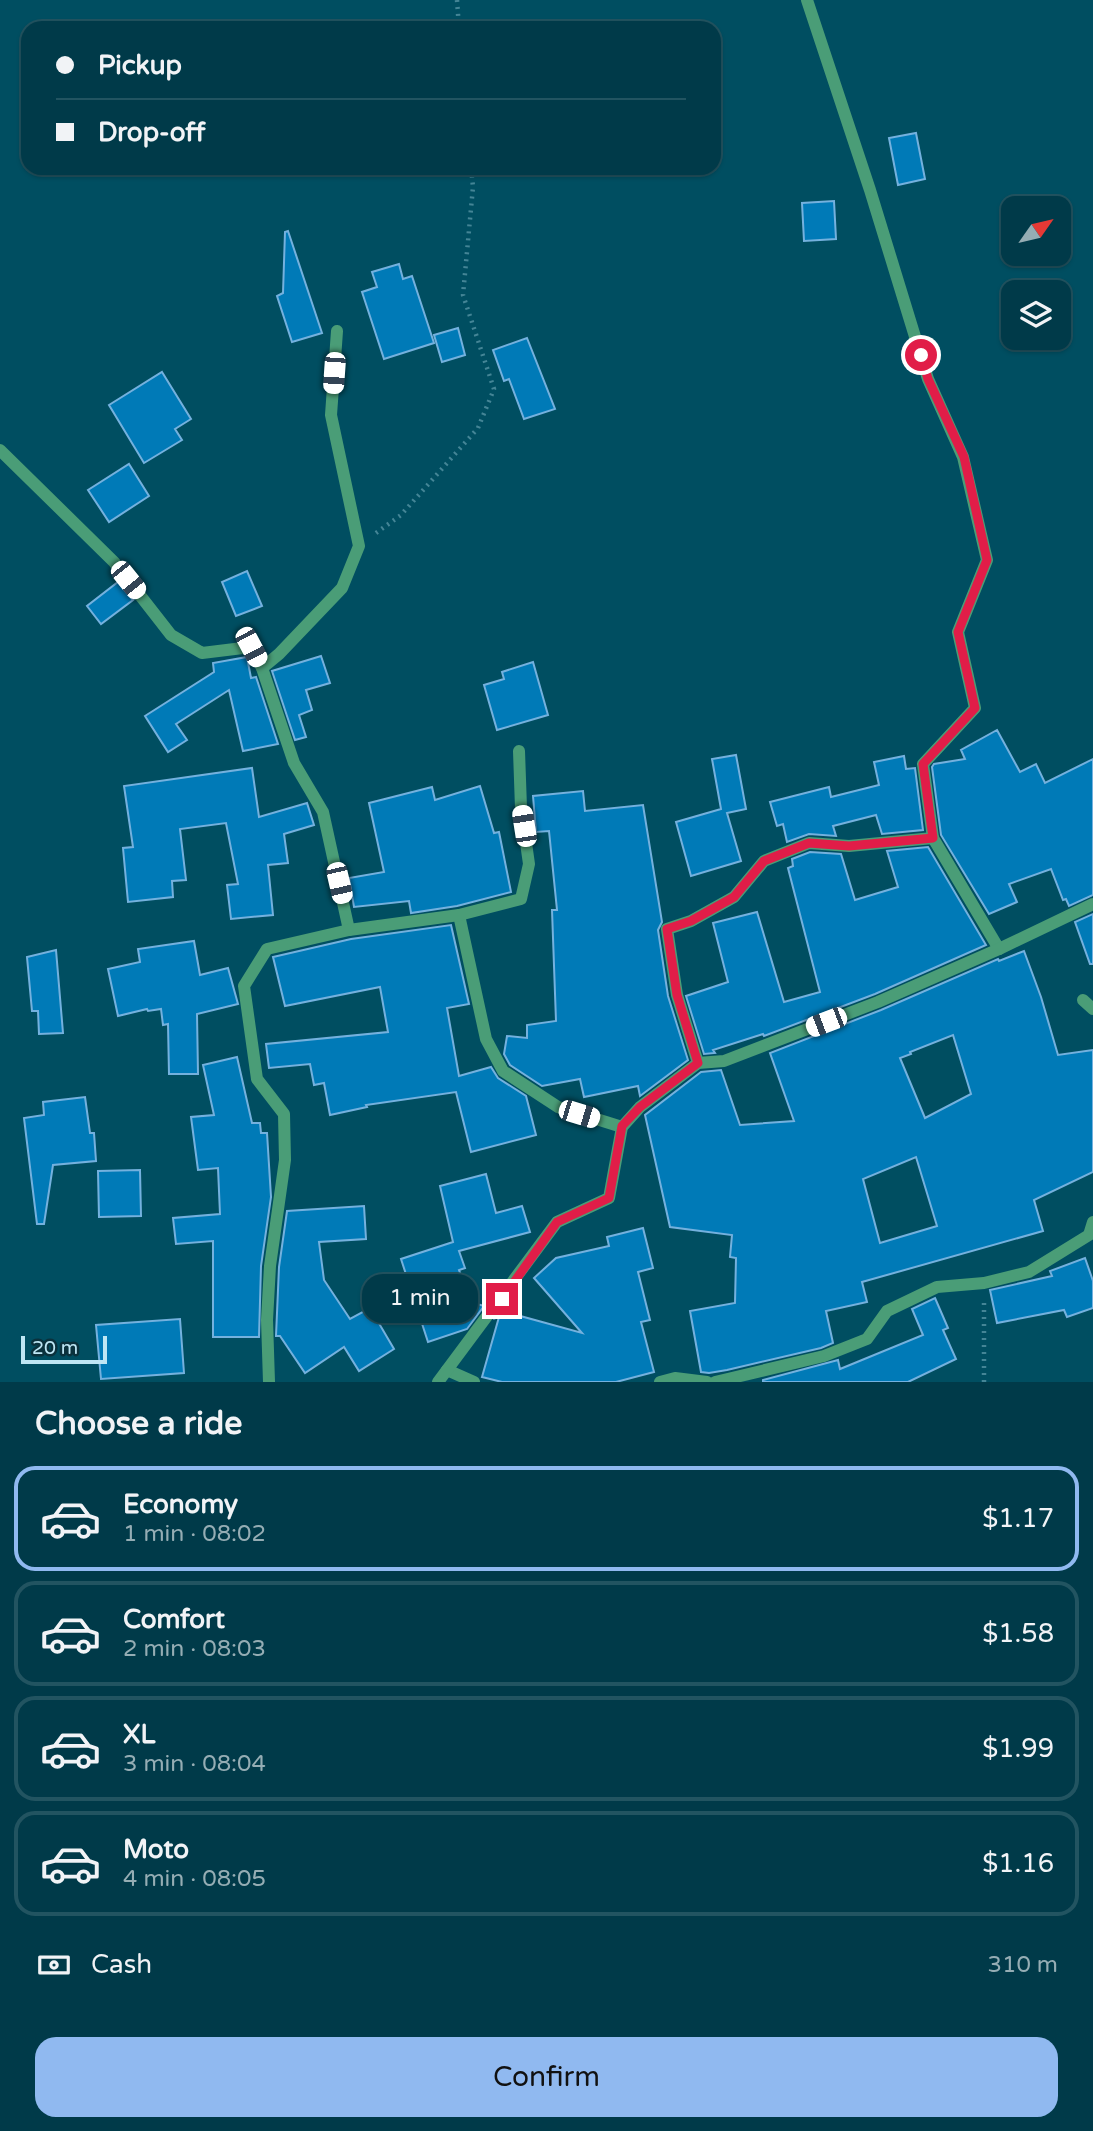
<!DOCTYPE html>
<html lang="en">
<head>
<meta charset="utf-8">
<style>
  :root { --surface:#003a49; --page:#0e4553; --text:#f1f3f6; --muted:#95adb4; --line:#225461; --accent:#90b9f0 }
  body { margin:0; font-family:"Varela Round",sans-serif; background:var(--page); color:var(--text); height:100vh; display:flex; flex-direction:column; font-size:26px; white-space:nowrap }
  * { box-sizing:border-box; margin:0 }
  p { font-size:23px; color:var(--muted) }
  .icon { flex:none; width:38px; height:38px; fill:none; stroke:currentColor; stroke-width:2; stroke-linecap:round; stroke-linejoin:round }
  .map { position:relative; height:1382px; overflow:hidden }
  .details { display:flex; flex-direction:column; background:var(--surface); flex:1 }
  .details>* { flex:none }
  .top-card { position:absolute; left:21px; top:21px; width:700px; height:154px; border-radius:21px; box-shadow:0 2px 5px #0004,0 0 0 2px var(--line); display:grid; align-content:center; height:154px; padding:0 35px; background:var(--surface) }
  .needle { width:46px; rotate:56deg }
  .tools { position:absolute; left:1001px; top:196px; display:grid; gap:14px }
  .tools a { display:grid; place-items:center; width:70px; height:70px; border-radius:14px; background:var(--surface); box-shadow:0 2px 5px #0004,0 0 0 2px var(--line); font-size:35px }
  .scale { position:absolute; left:21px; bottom:18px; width:86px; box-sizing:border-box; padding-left:7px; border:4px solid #bee6f4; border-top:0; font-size:19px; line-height:24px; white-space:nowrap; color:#bee6f4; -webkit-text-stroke:5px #0b313c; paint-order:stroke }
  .end { position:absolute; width:32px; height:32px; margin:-16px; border:9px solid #e11d48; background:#fff; box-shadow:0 0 0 4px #fff }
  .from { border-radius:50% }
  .bubble { position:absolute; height:49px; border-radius:21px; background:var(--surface); box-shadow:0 2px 5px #0004,0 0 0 2px var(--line); font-size:23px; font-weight:600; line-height:49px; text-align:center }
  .car { position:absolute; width:21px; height:42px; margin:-21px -10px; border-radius:9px; box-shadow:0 0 5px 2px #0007; background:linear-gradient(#fff 24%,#345 0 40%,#fff 0 76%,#345 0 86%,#fff 0) }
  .top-card b { display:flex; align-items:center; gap:24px; height:66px; font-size:26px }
  .top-card b+b { border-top:2px solid var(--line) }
  .top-card i { width:18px; height:18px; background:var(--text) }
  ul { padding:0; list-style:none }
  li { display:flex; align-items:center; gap:21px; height:105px; margin:0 14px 10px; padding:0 21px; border:4px solid var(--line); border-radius:21px }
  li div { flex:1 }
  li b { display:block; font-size:26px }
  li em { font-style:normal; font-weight:600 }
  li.on { border-color:var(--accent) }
  li>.icon { width:63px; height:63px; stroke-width:1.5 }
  h2 { padding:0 35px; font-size:32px; line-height:84px }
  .pay { display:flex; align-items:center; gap:18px; height:77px; padding:0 35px; font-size:26px }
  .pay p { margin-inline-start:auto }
  .cta { display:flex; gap:14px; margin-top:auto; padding:14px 35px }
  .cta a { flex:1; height:80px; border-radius:21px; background:var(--accent); color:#111; font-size:28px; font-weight:600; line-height:80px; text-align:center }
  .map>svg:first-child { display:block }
  .building { fill:#007ab7; stroke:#74b1de; stroke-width:2; fill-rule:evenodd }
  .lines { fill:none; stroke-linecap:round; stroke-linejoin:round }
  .path { stroke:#448596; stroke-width:4.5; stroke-dasharray:2 5; stroke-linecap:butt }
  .minor { stroke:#4a9d77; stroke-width:12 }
  .route { stroke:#e11d48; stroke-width:9 }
</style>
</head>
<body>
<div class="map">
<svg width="1093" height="1382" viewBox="0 0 1093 1382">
  <rect width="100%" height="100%" fill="#004e61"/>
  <!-- building -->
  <g class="building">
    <polygon points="916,133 925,179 898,185 889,138"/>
    <polygon points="834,201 836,239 804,241 802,203"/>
    <polygon points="288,231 322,333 292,342 277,296 283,293 285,232"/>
    <polygon points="399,264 403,279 412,276 434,343 384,359 362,292 377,287 372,272"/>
    <polygon points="458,328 465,355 442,362 434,335"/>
    <polygon points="527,338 555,409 524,419 509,379 504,381 493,350"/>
    <polygon points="162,372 191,419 175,429 182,440 144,463 109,405"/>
    <polygon points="129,464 149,496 109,522 88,490"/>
    <polygon points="247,571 262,606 236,616 222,582"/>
    <polygon points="118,582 133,600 101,624 87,606"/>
    <polygon points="321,656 330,683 306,690 312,710 299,715 306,737 295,740 272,671"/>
    <polygon points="247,657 251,678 256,677 278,744 243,751 229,690 176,724 187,740 168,752 145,716 214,672 213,663"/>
    <polygon points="533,662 548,715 497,730 484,685 504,679 502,672"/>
    <polygon points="997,730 1020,772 1036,764 1045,783 1093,759 1093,895 1069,906 1066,899 1063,900 1051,869 1009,884 1017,902 989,914 941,835 932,767 934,764 965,759 961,750"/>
    <polygon points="736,755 746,809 727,813 741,861 691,876 676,822 721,809 712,759"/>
    <polygon points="904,756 906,769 915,768 923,830 882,834 876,815 833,826 836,836 809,834 787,842 783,824 777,826 770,802 829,787 831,797 879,785 874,762"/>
    <polygon points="252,768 259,817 307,803 314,825 284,834 288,863 268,865 273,915 231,919 227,885 238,884 226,823 180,829 186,880 172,881 173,897 128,902 123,848 133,847 124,786"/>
    <polygon points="480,786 494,833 499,832 511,892 457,906 411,913 409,901 354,907 349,878 384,872 369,803 432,787 435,800"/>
    <polygon points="583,791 585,811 643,805 662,922 658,930 668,996 688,1060 640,1096 638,1086 584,1097 580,1079 542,1086 510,1065 504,1054 507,1036 527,1038 527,1025 556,1021 552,910 557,910 549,831 536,832 533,796"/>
    <polygon points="928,847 986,945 875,994 764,1036 763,1034 713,1050 715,1053 704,1054 686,996 728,982 713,923 757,912 784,1002 820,992 788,868 793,866 792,859 810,852 841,854 855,900 898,887 887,851"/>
    <polygon points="1093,914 1093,964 1090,964 1075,922"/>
    <polygon points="451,925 469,1004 447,1008 459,1076 491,1067 498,1078 526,1096 536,1135 471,1152 456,1092 366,1105 367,1107 330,1115 324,1083 314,1085 310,1064 269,1068 266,1044 388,1032 380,987 285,1006 273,957 351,939"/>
    <polygon points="194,941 200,975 228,968 238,1004 197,1014 198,1074 169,1074 168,1024 163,1025 161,1009 148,1011 147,1009 118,1016 108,969 140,962 138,949"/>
    <polygon points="56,950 63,1033 39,1034 38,1011 32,1011 27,957"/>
    <path d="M1024,951l17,46 17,58 35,-5v122l-59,28 9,31 -181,51 5,20 -41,9 7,32 -12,5 -94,22 -18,3 -8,-1 -11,-61 45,-8 1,-45 -6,-1 2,-22 -62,-8 -25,-112 56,-43 20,-2 19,55 54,-4 -24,-68 111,-43 117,-51 1,2zM953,1035l18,59 -46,24 -25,-60 11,-4 -1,-2zM916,1157l21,69 -57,17 -17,-64z"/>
    <polygon points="237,1057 252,1123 260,1123 261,1133 267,1133 271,1197 261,1266 259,1337 213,1337 213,1241 176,1244 173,1218 220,1214 218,1168 198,1170 191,1117 214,1115 203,1065"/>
    <polygon points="85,1097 90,1133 94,1133 96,1161 53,1165 44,1224 37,1224 24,1118 44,1115 43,1102"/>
    <polygon points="140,1170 141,1216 99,1217 98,1171"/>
    <polygon points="486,1174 496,1213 522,1206 530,1232 459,1251 465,1268 459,1270 471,1302 484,1306 467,1329 428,1342 401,1259 453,1242 440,1186"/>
    <polygon points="364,1206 366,1239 319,1242 324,1280 350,1319 370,1308 394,1349 359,1371 344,1347 305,1373 280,1336 276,1336 279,1267 287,1211"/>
    <polygon points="643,1228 653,1268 638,1272 650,1320 641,1322 654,1372 616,1382 502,1382 482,1377 499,1317 496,1318 502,1311 582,1333 534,1278 556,1258 609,1246 607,1237"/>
    <polygon points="1085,1258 1093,1281 1093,1308 1067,1317 1064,1310 997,1323 990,1290 1052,1276 1050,1271"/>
    <polygon points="935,1298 948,1328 943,1330 956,1359 908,1382 763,1382 763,1380 838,1360 840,1369 923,1335 912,1309"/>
    <polygon points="180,1319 184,1373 101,1379 96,1325"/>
  </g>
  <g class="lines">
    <!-- path -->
    <g class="path">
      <polyline points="457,0 459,28"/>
      <polyline points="376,533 401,515 478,428 494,389 463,295 473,187 471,168"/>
      <polyline points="984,1382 984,1301"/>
    </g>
    <!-- minor -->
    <g class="minor">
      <polyline points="807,0 870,190 928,379 963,457 987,560 958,632 975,708 923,764 933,838"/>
      <polyline points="0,450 114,562 171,635 202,653 251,647 262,668 294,763 323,812 349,930"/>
      <polyline points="262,668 279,654 342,588 359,546 331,415 337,331"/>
      <polyline points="459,915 486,1039 503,1071 558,1107 622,1127"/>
      <polyline points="1083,1000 1093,1009"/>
      <polyline points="698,1063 677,995 667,929 691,921 734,897 764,861 809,843 849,846 933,838 999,949"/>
      <polyline points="447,1370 474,1382"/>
      <polyline points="269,1382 267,1320 270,1266 285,1160 284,1114 257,1079 244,986 267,949 349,930 459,915 521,899 529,864 521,808 519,751"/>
      <polyline points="438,1382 557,1222 609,1198 622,1127 640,1107 698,1063 724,1061 878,1002 999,949 1093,904"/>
      <polyline points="660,1382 675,1378 707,1382"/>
      <polyline points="715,1382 824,1356 867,1339 887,1311 937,1287 984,1283 1029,1272 1089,1235 1093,1222"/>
    </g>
  </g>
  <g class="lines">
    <!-- route -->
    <polyline class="route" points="502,1299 557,1222 609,1198 622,1126 640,1107 698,1063 677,995 667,929 691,921 734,897 764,861 809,843 849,846 933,838 923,764 975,708 958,632 987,560 964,457 928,379 921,355"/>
  </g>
</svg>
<div class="tools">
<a><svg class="needle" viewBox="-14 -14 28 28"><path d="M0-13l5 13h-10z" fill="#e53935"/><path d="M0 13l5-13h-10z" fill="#95adb4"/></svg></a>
<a><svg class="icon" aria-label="layers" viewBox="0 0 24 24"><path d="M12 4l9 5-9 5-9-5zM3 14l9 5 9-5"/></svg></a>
</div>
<div class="scale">20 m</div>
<i class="end from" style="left:921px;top:355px"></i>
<i class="end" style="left:502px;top:1299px"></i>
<div class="bubble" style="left:362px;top:1274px;width:116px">1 min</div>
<i class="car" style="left:334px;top:373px;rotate:184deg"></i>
<i class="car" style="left:128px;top:580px;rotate:141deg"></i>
<i class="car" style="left:251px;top:647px;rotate:152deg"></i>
<i class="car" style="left:524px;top:826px;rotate:351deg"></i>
<i class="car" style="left:339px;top:883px;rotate:167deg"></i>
<i class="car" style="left:826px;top:1022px;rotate:249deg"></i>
<i class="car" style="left:579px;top:1114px;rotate:107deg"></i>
<div class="top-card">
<b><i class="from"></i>Pickup</b>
<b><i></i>Drop-off</b>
</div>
</div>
<section class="details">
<h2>Choose a ride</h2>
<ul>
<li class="on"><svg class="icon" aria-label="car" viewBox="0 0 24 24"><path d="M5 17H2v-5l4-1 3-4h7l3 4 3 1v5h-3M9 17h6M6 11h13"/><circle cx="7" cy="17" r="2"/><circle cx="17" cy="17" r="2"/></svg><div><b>Economy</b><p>1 min · 08:02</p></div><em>$1.17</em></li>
<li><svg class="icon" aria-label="car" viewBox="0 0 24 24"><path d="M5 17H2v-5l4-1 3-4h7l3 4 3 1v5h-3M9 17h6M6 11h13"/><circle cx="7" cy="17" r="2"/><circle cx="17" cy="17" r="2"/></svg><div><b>Comfort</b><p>2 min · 08:03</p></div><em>$1.58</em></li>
<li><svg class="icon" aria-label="car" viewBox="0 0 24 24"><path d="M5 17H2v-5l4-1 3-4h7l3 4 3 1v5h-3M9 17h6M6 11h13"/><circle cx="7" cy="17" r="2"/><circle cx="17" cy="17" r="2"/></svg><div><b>XL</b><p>3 min · 08:04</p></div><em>$1.99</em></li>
<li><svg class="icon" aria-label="car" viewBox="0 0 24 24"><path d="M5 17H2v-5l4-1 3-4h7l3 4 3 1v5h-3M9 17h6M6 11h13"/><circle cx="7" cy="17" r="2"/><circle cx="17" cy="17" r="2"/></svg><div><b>Moto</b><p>4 min · 08:05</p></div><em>$1.16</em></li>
</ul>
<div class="pay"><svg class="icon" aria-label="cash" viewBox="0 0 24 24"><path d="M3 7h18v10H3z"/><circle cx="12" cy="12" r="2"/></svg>Cash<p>310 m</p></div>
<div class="cta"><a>Confirm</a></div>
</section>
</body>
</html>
